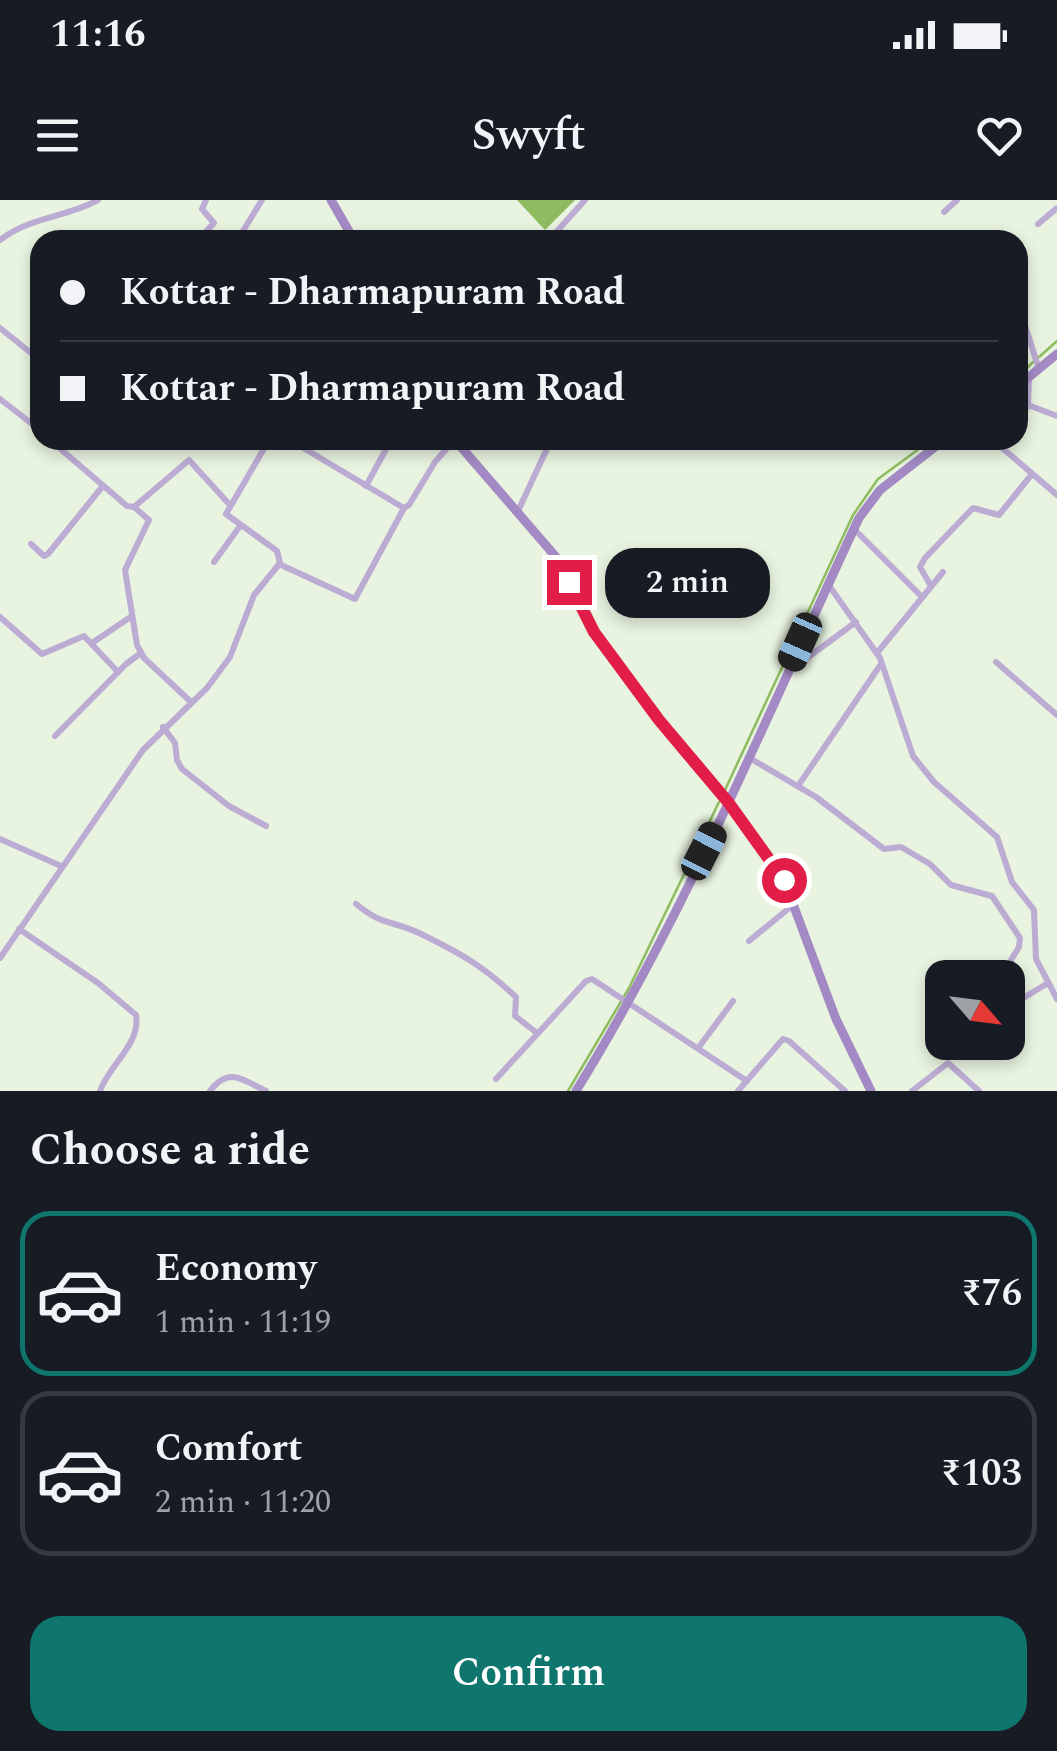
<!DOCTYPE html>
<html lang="en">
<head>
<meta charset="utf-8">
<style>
  :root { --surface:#171b24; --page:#242831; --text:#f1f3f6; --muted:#9ea1a6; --line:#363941; --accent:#0f766e }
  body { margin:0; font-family:Spectral,serif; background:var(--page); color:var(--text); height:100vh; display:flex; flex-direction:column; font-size:38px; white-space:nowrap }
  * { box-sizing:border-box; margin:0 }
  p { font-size:32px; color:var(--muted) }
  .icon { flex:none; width:55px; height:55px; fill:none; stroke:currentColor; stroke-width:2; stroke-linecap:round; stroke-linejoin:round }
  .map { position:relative; height:891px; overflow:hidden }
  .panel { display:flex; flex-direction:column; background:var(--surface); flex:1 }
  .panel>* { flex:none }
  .top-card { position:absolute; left:30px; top:30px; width:998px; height:220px; border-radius:30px; box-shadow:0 5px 15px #0003; display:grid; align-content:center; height:220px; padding:0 30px; background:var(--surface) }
  .needle { width:65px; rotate:118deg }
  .tools { position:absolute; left:925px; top:760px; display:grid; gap:20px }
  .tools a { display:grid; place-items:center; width:100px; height:100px; border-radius:20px; background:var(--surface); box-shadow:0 5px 15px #0003; font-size:50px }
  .end { position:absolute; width:45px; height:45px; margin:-22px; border:12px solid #e11d48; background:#fff; box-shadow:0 0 0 5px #fff }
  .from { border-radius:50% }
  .bubble { position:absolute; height:70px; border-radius:30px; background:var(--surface); box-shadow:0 5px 15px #0003; font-size:32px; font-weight:600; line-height:70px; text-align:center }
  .car { position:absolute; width:30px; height:60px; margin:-30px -15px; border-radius:12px; box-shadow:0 0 8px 2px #0007; background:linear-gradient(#222 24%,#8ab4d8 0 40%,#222 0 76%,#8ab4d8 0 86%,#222 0) }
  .top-card b { display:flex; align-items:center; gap:35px; height:95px; font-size:38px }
  .top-card b+b { border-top:2px solid var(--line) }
  .top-card i { width:25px; height:25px; background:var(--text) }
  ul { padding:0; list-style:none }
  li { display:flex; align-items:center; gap:30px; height:165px; margin:0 20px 15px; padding:0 10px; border:5px solid var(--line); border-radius:30px }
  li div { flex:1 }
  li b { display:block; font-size:38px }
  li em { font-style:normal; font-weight:600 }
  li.selected { border-color:var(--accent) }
  li>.icon { width:90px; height:90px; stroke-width:1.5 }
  h2 { padding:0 30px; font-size:45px; line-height:120px }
  .button { display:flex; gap:20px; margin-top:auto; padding:20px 30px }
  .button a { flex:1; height:115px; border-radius:30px; background:var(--accent); color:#fff; font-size:40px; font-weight:600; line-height:115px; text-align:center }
  .status { display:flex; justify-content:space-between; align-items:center; height:70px; padding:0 50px; background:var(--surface); direction:ltr }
  .status svg { height:28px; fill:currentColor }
  header { display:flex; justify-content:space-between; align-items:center; height:130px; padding:0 30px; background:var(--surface); font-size:45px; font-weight:600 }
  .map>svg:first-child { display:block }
  .water { fill:#8fbc61 }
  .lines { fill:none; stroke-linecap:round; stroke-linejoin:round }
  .stream { stroke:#8fbc61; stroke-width:2.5 }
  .street { stroke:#bcabd3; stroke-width:6 }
  .secondary { stroke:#a38ac4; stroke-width:9 }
  .route { stroke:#e11d48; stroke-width:12 }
</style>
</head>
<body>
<div class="status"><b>11:16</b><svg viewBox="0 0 49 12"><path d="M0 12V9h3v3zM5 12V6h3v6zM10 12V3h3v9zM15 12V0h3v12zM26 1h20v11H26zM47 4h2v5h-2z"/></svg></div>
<header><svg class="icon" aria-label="menu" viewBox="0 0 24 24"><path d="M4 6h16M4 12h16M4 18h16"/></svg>Swyft<svg class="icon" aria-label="heart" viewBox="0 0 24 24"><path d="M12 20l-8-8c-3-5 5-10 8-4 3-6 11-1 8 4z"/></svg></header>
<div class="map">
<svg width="1057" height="891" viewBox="0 0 1057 891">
  <rect width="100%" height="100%" fill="#e8f3e0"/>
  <!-- water -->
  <polygon class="water" points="517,0 575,0 545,30"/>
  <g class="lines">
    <!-- stream -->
    <g class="stream">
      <polyline points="1039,157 1057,141"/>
      <polyline points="1018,177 1033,162"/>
      <polyline points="725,590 853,315 878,279 931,240"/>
      <polyline points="568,891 629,788 719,602"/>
    </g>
    <!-- street -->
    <g class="street">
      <polyline points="944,12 957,0"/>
      <polyline points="1038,24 1057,8"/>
      <polyline points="243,31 262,0"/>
      <path d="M0,40c32,-24 65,-22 98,-40"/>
      <polyline points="198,40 214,23 202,9 206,0"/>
      <polyline points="549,40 585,0"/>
      <polyline points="1019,107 1039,169"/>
      <polyline points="0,128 31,153"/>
      <polyline points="0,199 40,230"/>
      <polyline points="1028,205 1057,216"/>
      <polyline points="1018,225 1028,205 1029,178"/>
      <polyline points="50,240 127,306 134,307 189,260 229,304"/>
      <polyline points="290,240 404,308 409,305 435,262 454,240"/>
      <polyline points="993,240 1057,295"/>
      <polyline points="366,286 391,240"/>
      <polyline points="134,307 149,320 125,370 137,445 144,458 191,502"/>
      <polyline points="518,311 551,240"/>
      <polyline points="854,329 922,397"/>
      <polyline points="31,344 44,356 48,354 102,287"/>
      <polyline points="214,362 240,326"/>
      <polyline points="279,364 355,399 404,308"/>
      <polyline points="828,384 880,458 913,556 934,582 997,637 1012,682 1034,710 1036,759 1057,799"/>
      <polyline points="931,386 920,367 925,358 973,308 999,315 1032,274"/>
      <polyline points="0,417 42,454 84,436 118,472"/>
      <polyline points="92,443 132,416"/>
      <polyline points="877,453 943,372"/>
      <polyline points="996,462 1057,515"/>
      <polyline points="792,469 856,422"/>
      <polyline points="163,527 175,543 177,560 182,569 229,606 266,626"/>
      <polyline points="55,536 126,464 141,453"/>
      <polyline points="748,557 816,597 884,649 901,647 930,664 951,685 992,696 1020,738 1019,747 1011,760 1017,788 1012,805 1048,783"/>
      <polyline points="798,586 881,464"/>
      <polyline points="0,639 61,666"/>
      <path d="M356,704c27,22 35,16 63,29 41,20 63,32 97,64l-1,19 22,17"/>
      <path d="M19,729l79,54 38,32c5,29 -27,50 -36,76"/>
      <polyline points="749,741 793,705"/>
      <polyline points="0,758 143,550 207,488 230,457 254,395 280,363 277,351 226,314 269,240"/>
      <polyline points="699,847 733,801"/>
      <polyline points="496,879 586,781 592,779 747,881"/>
      <path d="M210,891c19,-25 33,-11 56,0"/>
      <polyline points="738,891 783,839 789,841 845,891"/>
      <polyline points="912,891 948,863 979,891"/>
    </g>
    <!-- secondary -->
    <g class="secondary">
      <polyline points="331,0 354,40"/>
      <polyline points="1018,186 1057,154"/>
      <polyline points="455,240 556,357 594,432 659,520 728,602 784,680 836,819 871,891"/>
      <path d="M576,891c111,-179 194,-383 283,-573l21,-28 64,-50"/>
    </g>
  </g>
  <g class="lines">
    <!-- route -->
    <polyline class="route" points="569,382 594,432 659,520 728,602 784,680"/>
  </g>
</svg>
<div class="tools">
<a><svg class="needle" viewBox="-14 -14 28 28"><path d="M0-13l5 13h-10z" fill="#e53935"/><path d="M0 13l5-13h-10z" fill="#9ea1a6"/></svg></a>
</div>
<i class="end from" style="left:784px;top:680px"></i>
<i class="end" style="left:569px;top:382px"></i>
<div class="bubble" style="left:605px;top:348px;width:165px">2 min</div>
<i class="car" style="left:800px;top:442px;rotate:204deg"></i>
<i class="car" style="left:704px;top:651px;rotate:27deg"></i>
<div class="top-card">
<b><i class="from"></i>Kottar - Dharmapuram Road</b>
<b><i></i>Kottar - Dharmapuram Road</b>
</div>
</div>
<section class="panel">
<h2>Choose a ride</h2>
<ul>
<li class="selected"><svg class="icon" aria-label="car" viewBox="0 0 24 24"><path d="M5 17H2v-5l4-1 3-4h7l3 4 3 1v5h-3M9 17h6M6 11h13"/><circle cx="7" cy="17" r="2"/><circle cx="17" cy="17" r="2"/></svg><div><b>Economy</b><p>1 min · 11:19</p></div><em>₹76</em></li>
<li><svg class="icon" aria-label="car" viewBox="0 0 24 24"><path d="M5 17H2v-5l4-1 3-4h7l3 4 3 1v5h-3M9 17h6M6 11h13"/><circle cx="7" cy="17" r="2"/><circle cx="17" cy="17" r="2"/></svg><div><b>Comfort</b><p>2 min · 11:20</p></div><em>₹103</em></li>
</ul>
<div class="button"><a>Confirm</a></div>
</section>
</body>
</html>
